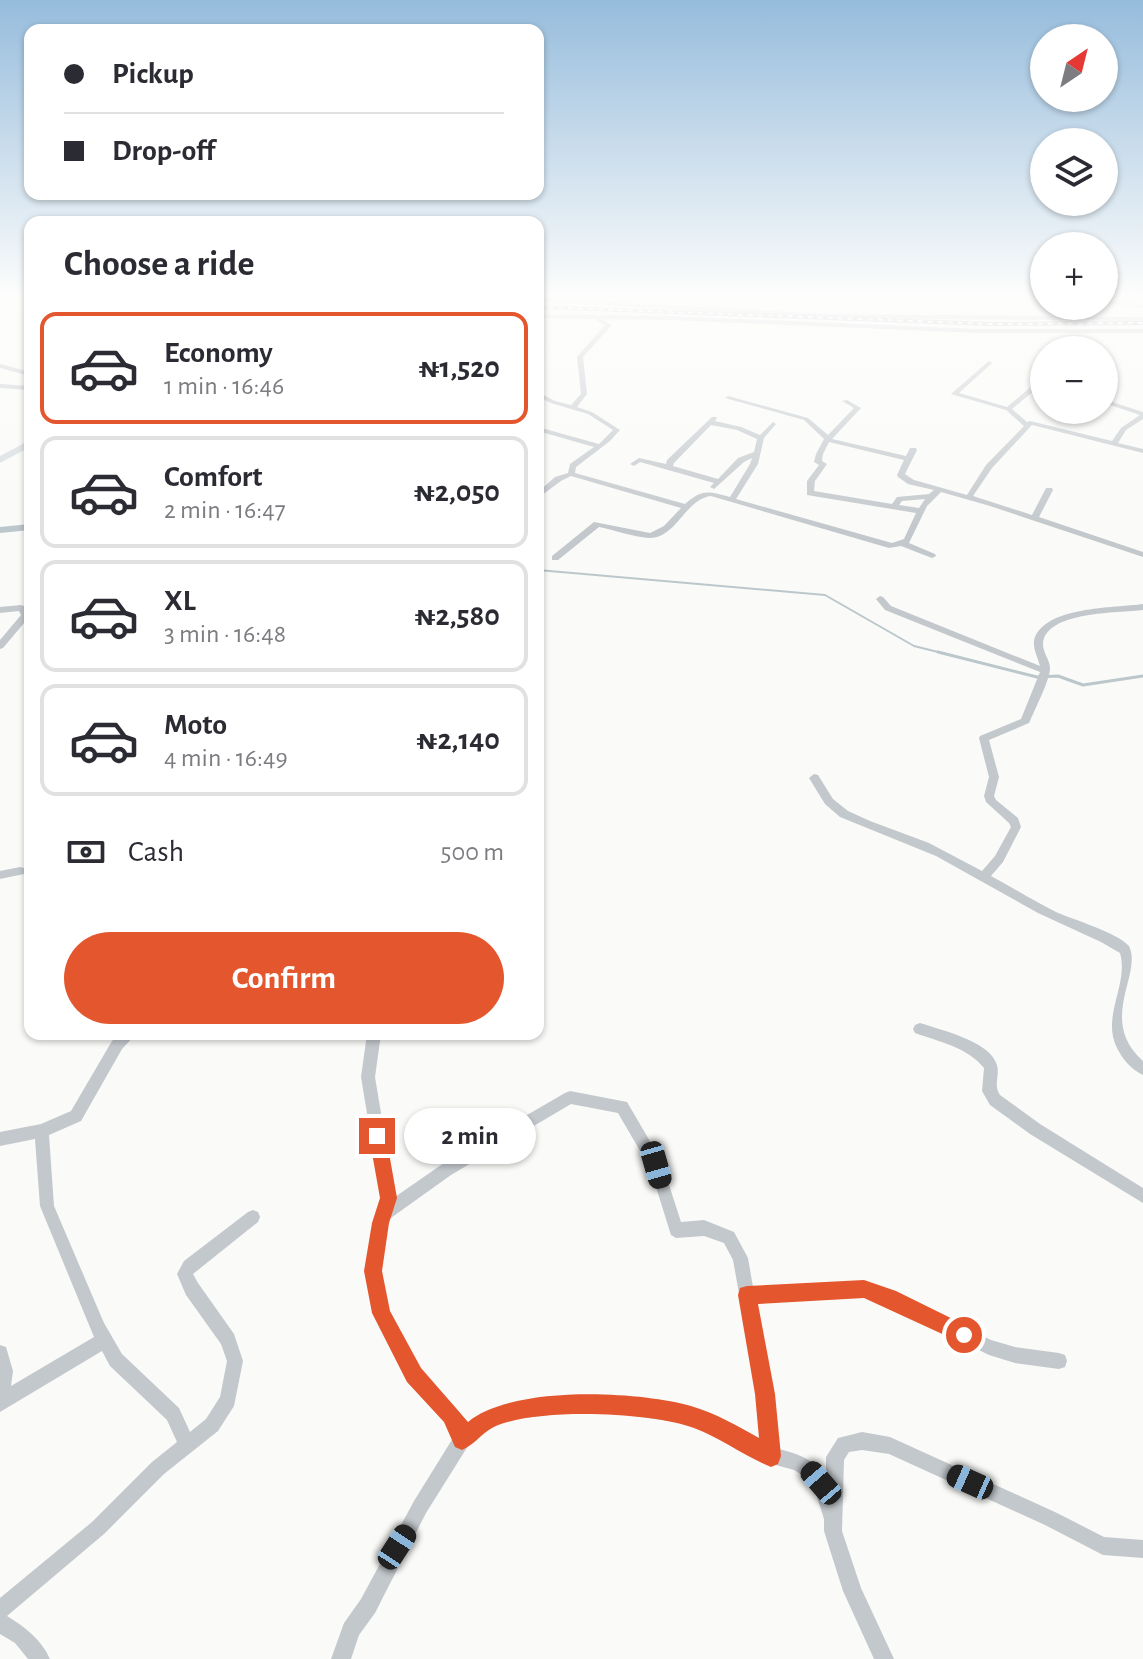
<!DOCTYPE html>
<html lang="en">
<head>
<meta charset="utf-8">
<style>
  :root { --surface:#fff; --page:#f2f2f3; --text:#2b2b33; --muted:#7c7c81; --line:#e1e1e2; --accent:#e4572e }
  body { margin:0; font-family:"Alegreya Sans",sans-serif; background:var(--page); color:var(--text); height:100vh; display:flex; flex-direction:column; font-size:30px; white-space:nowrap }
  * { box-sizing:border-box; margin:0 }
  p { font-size:26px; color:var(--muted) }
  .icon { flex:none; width:44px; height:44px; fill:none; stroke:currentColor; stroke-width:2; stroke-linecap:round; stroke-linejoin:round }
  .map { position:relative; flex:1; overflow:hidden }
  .panel { position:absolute; left:24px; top:216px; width:520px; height:824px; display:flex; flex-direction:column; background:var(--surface); border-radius:16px; box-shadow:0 2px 6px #0004 }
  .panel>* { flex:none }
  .banner { position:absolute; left:24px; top:24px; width:520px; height:176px; border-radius:16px; box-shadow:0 2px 6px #0004; display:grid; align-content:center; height:176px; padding:0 40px; background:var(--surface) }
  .needle { width:52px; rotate:35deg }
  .fabs { position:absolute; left:1030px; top:24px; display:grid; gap:16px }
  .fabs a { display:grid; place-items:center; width:88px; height:88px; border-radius:50%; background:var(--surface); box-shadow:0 2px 6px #0004; font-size:40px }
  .end { position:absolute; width:36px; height:36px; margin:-18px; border:10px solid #e4572e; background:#fff; box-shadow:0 0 0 4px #fff }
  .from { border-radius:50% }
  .bubble { position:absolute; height:56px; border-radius:28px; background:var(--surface); box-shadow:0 2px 6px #0004; font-size:26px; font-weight:600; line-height:56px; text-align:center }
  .car { position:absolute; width:24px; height:48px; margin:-24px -12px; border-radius:10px; box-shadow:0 0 6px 2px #0007; background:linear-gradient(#222 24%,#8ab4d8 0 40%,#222 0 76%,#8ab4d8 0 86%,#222 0) }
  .banner b { display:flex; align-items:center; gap:28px; height:76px; font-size:30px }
  .banner b+b { border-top:2px solid var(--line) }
  .banner i { width:20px; height:20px; background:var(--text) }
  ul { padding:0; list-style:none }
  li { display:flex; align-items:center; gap:24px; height:112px; margin:0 16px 12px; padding:0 24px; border:4px solid var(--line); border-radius:16px }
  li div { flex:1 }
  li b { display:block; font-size:30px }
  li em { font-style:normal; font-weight:600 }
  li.active { border-color:var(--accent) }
  li>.icon { width:72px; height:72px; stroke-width:1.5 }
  h2 { padding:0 40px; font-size:36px; line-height:96px }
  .pay { display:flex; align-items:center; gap:20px; height:88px; padding:0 40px; font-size:30px }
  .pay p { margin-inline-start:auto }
  .action { display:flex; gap:16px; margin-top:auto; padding:16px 40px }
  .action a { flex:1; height:92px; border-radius:48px; background:var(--accent); color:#fff; font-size:32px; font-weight:600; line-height:92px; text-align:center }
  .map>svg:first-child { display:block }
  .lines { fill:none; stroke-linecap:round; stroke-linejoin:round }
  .stream-far1 { stroke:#bbc7cb; stroke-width:2 }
  .stream { stroke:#bbc7cb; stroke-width:3 }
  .river { fill:#bbc7cb; fill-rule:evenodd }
  .minor { fill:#c3c8cc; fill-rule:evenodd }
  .major { fill:#d6dbdf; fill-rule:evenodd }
  .rail-casing { stroke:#a2aab0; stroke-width:4 }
  .rail { stroke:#fff; stroke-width:2; stroke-dasharray:5; stroke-linecap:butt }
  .route { fill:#e4572e }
</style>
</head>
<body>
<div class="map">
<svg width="1143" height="1659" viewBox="0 0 1143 1659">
  <rect width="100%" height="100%" fill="#fafaf8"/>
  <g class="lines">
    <!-- stream-far1 -->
    <polyline class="stream-far1" points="538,570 825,595 914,646 946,654"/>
    <!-- stream -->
    <polyline class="stream" points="938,652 1037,677 1058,676 1083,685 1143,676"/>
    <!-- river -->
    <polygon class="river" points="30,524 30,530 0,533 0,527"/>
    <!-- minor -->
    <g class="minor">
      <polygon points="538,298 831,314 1143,317 1143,321 831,318 538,302"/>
      <polygon points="1104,299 1143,304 1143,308 1104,303"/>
      <path d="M538,314l133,2 307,13h165v4h-165l-307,-13 -70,-1 11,6 -29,32 4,37 -10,13 15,5 28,18 -10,11 -34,26 -1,6 110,31c17,-15 23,-13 45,-7l20,-33 2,-6 -8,4 -30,27 -4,-2 4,-4 -74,-21 -6,4 -4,-2 9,-6 27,6 1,-4 45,-43h4l1,1 -2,3 26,6 19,8 13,-13 3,2 -12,14 -6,26 -22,35 156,44 12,-4 12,-26 -109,-18v-14l12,-16 -5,-3 2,-8 8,-15 -20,-19 -79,-22 3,-2 80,22 20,17 26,-27 -12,-7 5,-1 14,8 -29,31 74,17 4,-8h6l1,2 -12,24 9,6 53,15 19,-30 38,-39 -18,-16 -55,-16 38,-33 3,2 -1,1 -32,29 48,14 25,-21 12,-1v4h-8l-24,20 15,13 3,-1 82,20 9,-13 19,-13 -36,-12v-4l2,1 37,12v7l-17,11 -8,13 25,6v4l-111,-28 -40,43 -19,28 59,19 14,-27h6l1,2 -14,27 104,35v5l-153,-51 -49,-14 -14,14 -18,37 26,11 1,2 -4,2 -31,-12 -12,2 -178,-52c-26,3 -35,43 -62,42 -16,-1 -35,-8 -50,-11l-41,33h-6v-4l42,-34 56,11 14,-7 17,-18 -110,-32 -10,5 -23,17v-6l17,-15 13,-4 2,-9 24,-17 -56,-16v-4l61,17 14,-14 -25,-16 -37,-11 -13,-6v-5l17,9 16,4 10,-11 -4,-37 28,-32 -8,-4v-2l-59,-1zM711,425l26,5 20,9 -3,13 -16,6 -20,21 -45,-13 1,-3zM829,442l75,18 -7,15 1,2 10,7 26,6 -5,4 -32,3 -5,7 -78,-13 1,-10 12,-17 -5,-3 1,-7zM925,499l-6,9 -20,-3 3,-4z"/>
      <polygon points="0,364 30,372 30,376 0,368"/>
      <polygon points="0,384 30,386 30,390 0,388"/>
      <path d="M880,596l3,1 8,9 149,60c-2,-8 -7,-17 -6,-25 8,-35 81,-33 109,-37v6c-24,3 -98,1 -100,34 0,9 7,16 7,24 0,12 -15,41 -20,53l-1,2 -40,17 10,37 -5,19 2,4 22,18 3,9 -18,35 -12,14c22,12 43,25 65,36 18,8 60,20 73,34 14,28 -32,74 14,115v14c-12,-6 -20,-15 -26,-27 -16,-32 12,-63 3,-95l-19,-11 -63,-29 -102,-57 -96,-39 -15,-13 -16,-26 5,-4 4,1 15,24 15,12 22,10 59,22 53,28 13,-15 16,-29 -2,-4 -23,-21 -2,-6 5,-19 -10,-39 1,-2 41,-17 19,-47 -155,-62 -9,-11z"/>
      <polygon points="21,605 24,606 30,616 3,648 0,649 0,640 21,615 19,611 0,613 0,607"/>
      <polygon points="20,867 24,868 26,871 24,874 0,879 0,871"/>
      <path d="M920,1023c21,7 70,18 77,42 3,11 -4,20 3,30l40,29 103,64v15l-113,-69 -40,-29 -8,-14 2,-23c-17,-21 -44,-26 -69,-35l-2,-4 2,-4z"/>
      <path d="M120,1034h16l-14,15 -41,72 -32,14 5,71 50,117 18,31 57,54 11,24 16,-13 14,-22 7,-36 -6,-17 -35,-49 -9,-21 7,-13 64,-49 5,-2 5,2 2,5 -2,5 -65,52 5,9 36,51 9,27 -9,45 -16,25 -54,43 -60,60 -97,82c18,11 34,23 43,43h-22l-13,-16 -15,-9v-36l92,-76 60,-60 25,-20 -10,-22 -57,-54 -8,-15 -102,61v-67l6,2 7,24 -2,15 83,-49 -54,-131 -5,-67 -35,7v-14l41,-8 30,-13 41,-70z"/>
      <path d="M367,1034h14l-6,43 20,120 46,-32 124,-72 5,-2 52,10 5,1 34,58 20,62 23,-2 30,12 14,26 5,29 111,-6 31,11 96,48 24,7 44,6 6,2 2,6 -2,6 -6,2 -44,-6 -26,-8 -103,-50 -22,-8 -108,5 17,92 6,55c20,5 33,10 47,26v-18l12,-19 24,-6 28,5 167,76 47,24 39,3v18l-40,-3 -58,-30 -156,-71 -27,-4 -13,2 -5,8 -2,71 19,57 33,71h-20l-31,-68 -19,-60v-12l-10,-31 -10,-12 -10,-6 -29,-8 -38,-22 -36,-16 -78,-11h-47l-50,6 -24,7 -24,20 -42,67 -51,100 -16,22 -8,24h-20l13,-36 17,-24 53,-98 39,-63v-6l-8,-11 -37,-40 -35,-68 -8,-42 8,-48 8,-25 -20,-121zM571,1104l47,9 32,55 21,67 5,3 28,-2 20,7 9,17 24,134 4,47 -22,-13 -48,-20 -78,-11h-47l-50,6 -35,10 -13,11 -11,-15 -37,-40 -31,-58 -8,-40 7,-51 63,-45z"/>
    </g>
    <!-- major -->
    <polygon class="major" points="30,440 30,447 0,463 0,456"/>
    <!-- rail casing -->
    <g class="rail-casing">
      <polyline id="rail" points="538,307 991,324 1143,323"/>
    </g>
    <!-- rail -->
    <use href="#rail" class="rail"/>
  </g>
  <!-- sky -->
  <linearGradient id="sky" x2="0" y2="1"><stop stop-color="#96bcdc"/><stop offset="0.56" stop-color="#fdfdfc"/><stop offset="1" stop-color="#fdfdfc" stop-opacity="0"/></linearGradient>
  <rect width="1143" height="529" fill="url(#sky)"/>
  <!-- route -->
  <path class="route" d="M377,1128l9,8 11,62 -8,25 -7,48 8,40 31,57 47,54c45,-37 169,-31 223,-16 24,7 47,20 68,32l-4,-44 -17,-99 2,-7 7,-2 117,-6 32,11 75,37 3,7 -3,6 -7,3 -100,-46 -106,6 17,90 6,62 -3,8 -7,3c-27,-11 -50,-29 -77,-39 -42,-16 -163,-21 -202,0 -11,6 -18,17 -30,22l-7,-3 -11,-25 -37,-40 -35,-69 -8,-42 8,-48 8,-25 -11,-62z"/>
</svg>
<div class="fabs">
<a><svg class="needle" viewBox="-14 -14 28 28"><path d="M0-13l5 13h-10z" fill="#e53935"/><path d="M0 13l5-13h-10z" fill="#7c7c81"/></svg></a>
<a><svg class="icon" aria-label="layers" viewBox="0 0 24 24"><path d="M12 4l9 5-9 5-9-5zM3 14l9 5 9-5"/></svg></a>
<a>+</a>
<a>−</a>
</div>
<i class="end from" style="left:964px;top:1335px"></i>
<i class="end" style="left:377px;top:1136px"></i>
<div class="bubble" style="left:404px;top:1108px;width:132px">2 min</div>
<i class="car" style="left:656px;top:1165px;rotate:164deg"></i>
<i class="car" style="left:970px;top:1482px;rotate:294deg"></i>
<i class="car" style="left:821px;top:1483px;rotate:319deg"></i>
<i class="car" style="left:397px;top:1547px;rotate:33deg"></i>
<div class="banner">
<b><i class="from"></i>Pickup</b>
<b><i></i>Drop-off</b>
</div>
<section class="panel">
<h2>Choose a ride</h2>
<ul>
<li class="active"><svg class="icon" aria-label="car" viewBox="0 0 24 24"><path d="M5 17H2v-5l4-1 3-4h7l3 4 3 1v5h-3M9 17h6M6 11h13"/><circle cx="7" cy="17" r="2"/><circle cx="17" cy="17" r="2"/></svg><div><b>Economy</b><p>1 min · 16:46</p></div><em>₦1,520</em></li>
<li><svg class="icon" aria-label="car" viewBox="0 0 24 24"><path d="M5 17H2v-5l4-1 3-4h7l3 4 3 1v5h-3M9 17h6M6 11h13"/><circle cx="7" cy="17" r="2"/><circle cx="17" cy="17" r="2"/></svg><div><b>Comfort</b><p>2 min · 16:47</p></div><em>₦2,050</em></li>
<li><svg class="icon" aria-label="car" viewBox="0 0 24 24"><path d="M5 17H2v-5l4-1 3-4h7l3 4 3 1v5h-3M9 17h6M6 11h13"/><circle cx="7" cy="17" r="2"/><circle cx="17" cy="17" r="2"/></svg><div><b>XL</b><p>3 min · 16:48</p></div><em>₦2,580</em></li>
<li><svg class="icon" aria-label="car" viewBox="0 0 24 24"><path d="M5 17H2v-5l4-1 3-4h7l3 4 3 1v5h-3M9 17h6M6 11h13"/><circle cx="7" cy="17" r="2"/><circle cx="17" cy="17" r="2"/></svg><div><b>Moto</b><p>4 min · 16:49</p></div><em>₦2,140</em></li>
</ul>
<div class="pay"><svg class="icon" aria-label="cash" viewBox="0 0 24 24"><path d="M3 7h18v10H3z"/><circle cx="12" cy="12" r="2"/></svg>Cash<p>500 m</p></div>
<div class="action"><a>Confirm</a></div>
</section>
</div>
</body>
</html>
